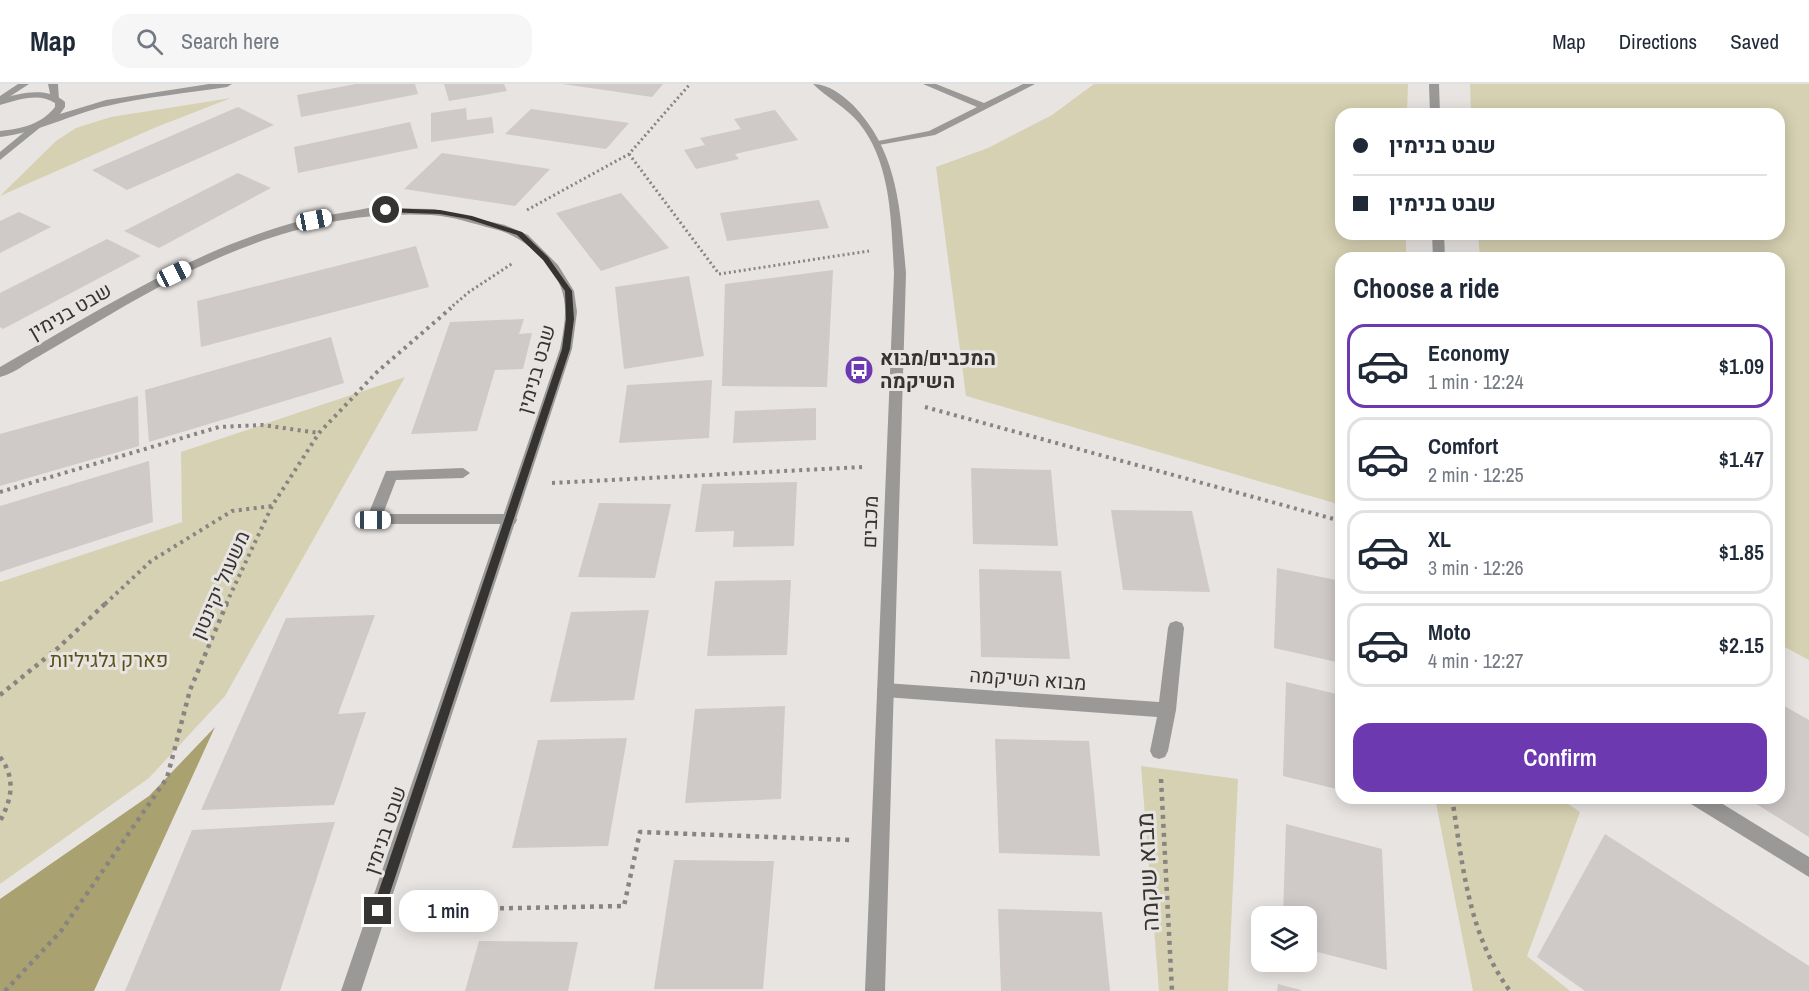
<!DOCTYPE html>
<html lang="en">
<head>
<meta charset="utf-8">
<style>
  :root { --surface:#fff; --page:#f6f6f7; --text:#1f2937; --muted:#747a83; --line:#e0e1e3; --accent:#6c39b0 }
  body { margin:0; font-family:"Archivo Narrow",Heebo,sans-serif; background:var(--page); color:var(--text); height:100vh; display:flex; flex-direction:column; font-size:22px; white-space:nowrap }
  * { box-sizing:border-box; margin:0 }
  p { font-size:20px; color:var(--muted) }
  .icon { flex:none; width:33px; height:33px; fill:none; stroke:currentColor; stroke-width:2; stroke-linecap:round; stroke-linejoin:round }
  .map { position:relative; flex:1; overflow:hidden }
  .sheet { position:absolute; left:1335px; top:168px; width:450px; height:552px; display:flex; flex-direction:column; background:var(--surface); border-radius:18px; box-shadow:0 3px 15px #0003 }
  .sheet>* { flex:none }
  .hud { position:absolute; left:1335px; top:24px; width:450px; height:132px; border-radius:18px; box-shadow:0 3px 15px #0003; display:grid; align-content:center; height:132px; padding:0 18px; background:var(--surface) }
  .buttons { position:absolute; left:1251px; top:822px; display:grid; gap:12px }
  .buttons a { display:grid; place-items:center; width:66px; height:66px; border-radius:12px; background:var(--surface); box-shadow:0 3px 15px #0003; font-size:30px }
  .end { position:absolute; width:27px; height:27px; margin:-14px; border:8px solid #363433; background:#fff; box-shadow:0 0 0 3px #fff }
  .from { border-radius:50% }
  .bubble { position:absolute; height:42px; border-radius:18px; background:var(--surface); box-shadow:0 3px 15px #0003; font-size:20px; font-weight:600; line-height:42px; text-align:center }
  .car { position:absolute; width:18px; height:36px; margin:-18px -9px; border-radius:8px; box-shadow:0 0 4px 2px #0007; background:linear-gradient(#fff 24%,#345 0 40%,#fff 0 76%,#345 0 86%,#fff 0) }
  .hud b { display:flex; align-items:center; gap:21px; height:57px; font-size:22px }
  .hud b+b { border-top:2px solid var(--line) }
  .hud i { width:15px; height:15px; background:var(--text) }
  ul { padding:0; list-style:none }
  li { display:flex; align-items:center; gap:18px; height:84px; margin:0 12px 9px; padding:0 6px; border:3px solid var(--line); border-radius:18px }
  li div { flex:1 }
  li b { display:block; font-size:22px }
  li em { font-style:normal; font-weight:600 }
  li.active { border-color:var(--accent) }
  li>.icon { width:54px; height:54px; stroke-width:1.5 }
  h2 { padding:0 18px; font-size:27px; line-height:72px }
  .button { display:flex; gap:12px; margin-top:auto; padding:12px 18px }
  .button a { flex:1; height:69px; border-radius:18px; background:var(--accent); color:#fff; font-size:24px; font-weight:600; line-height:69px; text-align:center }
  header { display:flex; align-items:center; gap:36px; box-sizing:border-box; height:84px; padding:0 30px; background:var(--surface); border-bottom:2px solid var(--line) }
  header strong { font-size:28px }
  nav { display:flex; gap:33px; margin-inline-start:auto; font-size:21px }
  .search { width:420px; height:54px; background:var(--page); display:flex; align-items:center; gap:15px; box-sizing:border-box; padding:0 21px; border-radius:18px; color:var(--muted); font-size:22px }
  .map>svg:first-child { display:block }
  .green { fill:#d6d1b2 }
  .forest { fill:#aaa171 }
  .building { fill:#cfc9c8 }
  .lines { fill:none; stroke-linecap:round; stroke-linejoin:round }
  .path-far2 { stroke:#878482; stroke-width:3; stroke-dasharray:2 3; stroke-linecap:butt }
  .path-far1 { stroke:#878482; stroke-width:4; stroke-dasharray:3 4.5; stroke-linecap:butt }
  .path { stroke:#878482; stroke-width:4.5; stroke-dasharray:4 5; stroke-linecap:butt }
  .service { fill:#9a9997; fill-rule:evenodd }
  .minor { fill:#9a9997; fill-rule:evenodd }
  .tertiary { fill:#9a9997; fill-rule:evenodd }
  .route { fill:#363433 }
  .labels { text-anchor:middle; stroke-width:6; stroke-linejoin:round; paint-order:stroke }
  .street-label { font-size:20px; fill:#363433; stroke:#e8e4e1 }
  .poi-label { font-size:20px; font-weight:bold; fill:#363433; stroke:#e8e4e1; text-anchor:start }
  .park-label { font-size:20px; fill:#5a5016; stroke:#e8e4e1 }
  .near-street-label { font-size:24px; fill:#363433; stroke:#e8e4e1 }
</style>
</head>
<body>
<header>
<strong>Map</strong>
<div class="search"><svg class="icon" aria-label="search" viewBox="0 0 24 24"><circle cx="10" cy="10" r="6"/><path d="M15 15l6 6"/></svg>Search here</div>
<nav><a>Map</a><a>Directions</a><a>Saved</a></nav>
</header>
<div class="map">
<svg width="1809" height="907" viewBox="0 0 1809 907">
  <rect width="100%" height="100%" fill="#e8e4e1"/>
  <!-- green -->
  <g class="green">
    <polygon points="1094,0 1408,0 1407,30 1341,30 1341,150 1406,150 1406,174 1341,174 1341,421 966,312 936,83 988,64 1052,31"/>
    <polygon points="1470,0 1809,0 1809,576 1779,560 1779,174 1480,174 1478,150 1779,150 1779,30 1471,30"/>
    <polygon points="231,14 154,44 0,112 56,57 76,44 111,33"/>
    <polygon points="405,293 225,612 149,694 0,800 0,498 182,438 181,368"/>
    <polygon points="1141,682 1238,695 1228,907 1159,907"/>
    <polygon points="1435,714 1559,714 1580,728 1527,872 1570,907 1473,907"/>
  </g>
  <!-- forest -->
  <polygon class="forest" points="215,643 94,907 0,907 0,815 149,712"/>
  <!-- building -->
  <g class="building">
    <polygon points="356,0 415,0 418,10 301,33 297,11"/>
    <polygon points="444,0 504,0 507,7 449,17"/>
    <polygon points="563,0 663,0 652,13"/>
    <polygon points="238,23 274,41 127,106 92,86"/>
    <polygon points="466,24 467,36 492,33 494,49 431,58 431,29"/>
    <polygon points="531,25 629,39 606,65 505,50"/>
    <polygon points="775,26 798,56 735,70 739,75 696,85 684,66 705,61 700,54 741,45 734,35"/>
    <polygon points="410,38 418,64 298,89 294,63"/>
    <polygon points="442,69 550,85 515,122 404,105"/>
    <polygon points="238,89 271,104 159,164 124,147"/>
    <polygon points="621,109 669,164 601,187 556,129"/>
    <polygon points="819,116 829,144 727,157 720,129"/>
    <polygon points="19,128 51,143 0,169 0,137"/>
    <polygon points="107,155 141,172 3,245 0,243 0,209"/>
    <polygon points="416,162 429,203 201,263 197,217"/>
    <polygon points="833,186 827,303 722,302 725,200"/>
    <polygon points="689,192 704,272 624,285 615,203"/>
    <polygon points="524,235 519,250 532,249 523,285 495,286 477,347 411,350 450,238"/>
    <polygon points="331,253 344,299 149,358 145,306"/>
    <polygon points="712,296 709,354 619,359 627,301"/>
    <polygon points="138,312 139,362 0,402 0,350"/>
    <polygon points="816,324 816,356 733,359 735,327"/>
    <polygon points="149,377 153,438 0,488 0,422"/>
    <polygon points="971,384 1051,386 1058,462 973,460"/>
    <polygon points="797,398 794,462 733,463 734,447 695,448 702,400"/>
    <polygon points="599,419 671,420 655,494 578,493"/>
    <polygon points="1111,426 1192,427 1210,508 1123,506"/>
    <polygon points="1277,484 1341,497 1341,579 1274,564"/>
    <polygon points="979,485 1061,487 1070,575 981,573"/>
    <polygon points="791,496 787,571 707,572 715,497"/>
    <polygon points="649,526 634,616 550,618 571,528"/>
    <polygon points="375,531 338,630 366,628 334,721 201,726 286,534"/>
    <polygon points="1286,598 1341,611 1341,706 1283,692"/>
    <polygon points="1779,619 1809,636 1809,753 1747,714 1779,714"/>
    <polygon points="785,622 781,715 685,719 695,625"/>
    <polygon points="627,654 608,762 512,764 538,656"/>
    <polygon points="995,655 1089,657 1100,772 999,769"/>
    <polygon points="335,738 280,907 125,907 192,746"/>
    <polygon points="1286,740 1382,765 1387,886 1306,865 1306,832 1283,832"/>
    <polygon points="1605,750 1809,882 1809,907 1585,907 1537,873"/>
    <polygon points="674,776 774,777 763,905 654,905"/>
    <polygon points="998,825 1102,828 1110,907 1001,907"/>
    <polygon points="479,857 578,858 568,907 465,907"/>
    <polygon points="1278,900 1301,906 1301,907 1277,907"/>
  </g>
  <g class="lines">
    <!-- path-far2 -->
    <g class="path-far2">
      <polyline points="629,70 719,190 869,167"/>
      <polyline points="527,126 629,70 690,0"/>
      <polyline points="449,225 469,208 513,179"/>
    </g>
    <!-- path-far1 -->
    <g class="path-far1">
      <polyline points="925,323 1341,437"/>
      <polyline points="552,399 862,383"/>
      <polyline points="0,408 219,343 262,341 319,349"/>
      <polyline points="105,520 151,477 232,427 272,422"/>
      <polyline points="226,520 272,422 319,349 377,288 451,224"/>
    </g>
    <!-- path -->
    <g class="path">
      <polyline points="0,611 58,564 106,519"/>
      <path d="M0,673c16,21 12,42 0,64"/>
      <polyline points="1161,695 1172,907"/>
      <path d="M1452,714c11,68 16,136 58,193"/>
      <polyline points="410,826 624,822 640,748 850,756"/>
      <polyline points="5,907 61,847 167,694 190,606 227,519"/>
    </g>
    <!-- service -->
    <g class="service">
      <polygon points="923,0 936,0 984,19 1023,0 1035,0 935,51 873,62 873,58 929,47 977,23"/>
      <polygon points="463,384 470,389 463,394 396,396 383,430 510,430 515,432 517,436 515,440 368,440 366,436 386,387"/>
    </g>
    <!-- minor -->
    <g class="minor">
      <polygon points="18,0 29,0 0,19 0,12"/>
      <polygon points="48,0 58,0 59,16 51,14"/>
      <polygon points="1429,0 1439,0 1440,30 1430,30"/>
      <polygon points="34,40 42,42 0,76 0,68"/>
      <path d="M368,124l66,1 71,16 23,10 30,30 16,26 3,21 -5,37 -211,642h-20l219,-642c3,-16 7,-33 4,-50 -5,-32 -39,-63 -70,-70 -20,-5 -42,-13 -63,-14 -119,-6 -220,40 -320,99 -25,15 -50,29 -75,44 -11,6 -23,16 -36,19v-10c96,-55 192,-117 300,-146 22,-6 46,-8 68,-13z"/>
      <polygon points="1432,150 1444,150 1445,174 1433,174"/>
      <polygon points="1176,537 1182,539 1184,544 1176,626 1168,667 1165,673 1159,675 1153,673 1150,667 1157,633 885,613 879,611 877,606 879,601 885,599 1159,618 1168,544 1170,539"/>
      <polygon points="1688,714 1713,714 1809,773 1809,793 1691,720"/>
    </g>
    <!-- tertiary -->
    <g class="tertiary">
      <path d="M209,0h23l-5,3c-40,6 -81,10 -120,19 -36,8 -70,27 -107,31v-6c21,-2 42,-7 55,-24v-4c-17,-11 -37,-3 -55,2v-6c20,-6 48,-13 65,3v5l-5,7 46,-14z"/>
      <path d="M813,0c16,0 29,11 40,21 46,48 47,105 53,168l-21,718h-20l29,-718c-3,-50 -2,-109 -35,-150 -13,-16 -32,-25 -46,-39z"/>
    </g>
  </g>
  <!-- route -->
  <polygon class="route" points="386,124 440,126 472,132 522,148 548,173 572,207 574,235 570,265 384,827 383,831 378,833 373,831 372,827 562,265 566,235 565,207 543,176 517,151 468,135 440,130 383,128"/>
  <!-- icons -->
  <defs>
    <g id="bus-disc" transform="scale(1.5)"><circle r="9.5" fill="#6c39b0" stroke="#e8e4e1"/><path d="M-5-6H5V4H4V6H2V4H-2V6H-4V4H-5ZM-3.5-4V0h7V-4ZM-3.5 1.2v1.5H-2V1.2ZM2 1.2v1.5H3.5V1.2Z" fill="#fff"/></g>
  </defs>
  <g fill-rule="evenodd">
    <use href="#bus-disc" x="859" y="286"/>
  </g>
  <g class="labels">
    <!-- street labels -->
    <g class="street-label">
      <text transform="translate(70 227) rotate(-30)" y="7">שבט בנימין</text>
      <text transform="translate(536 285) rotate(-74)" y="7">שבט בנימין</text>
      <text transform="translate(870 438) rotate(-88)" y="7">מכבים</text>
      <text transform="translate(220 501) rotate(-66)" y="7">משעול יקינטון</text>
      <text transform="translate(1028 595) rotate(4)" y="7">מבוא השיקמה</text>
      <text transform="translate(385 746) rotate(-71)" y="7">שבט בנימין</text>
    </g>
    <!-- poi labels -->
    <g class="poi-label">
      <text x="880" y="281">המכבים/מבוא<tspan x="880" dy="23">השיקמה</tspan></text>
    </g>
    <!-- park labels -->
    <g class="park-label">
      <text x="109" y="583">פארק גלגיליות</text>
    </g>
    <!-- near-street labels -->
    <g class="near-street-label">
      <text transform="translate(1148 788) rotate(-93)" y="8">מבוא שקמה</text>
    </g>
  </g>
</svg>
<div class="buttons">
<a><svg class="icon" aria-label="layers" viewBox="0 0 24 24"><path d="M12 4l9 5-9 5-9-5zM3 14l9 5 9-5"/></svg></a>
</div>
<i class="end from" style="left:386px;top:126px"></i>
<i class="end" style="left:378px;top:827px"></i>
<div class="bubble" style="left:399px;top:806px;width:99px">1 min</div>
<i class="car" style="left:314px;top:136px;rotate:79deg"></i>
<i class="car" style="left:174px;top:190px;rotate:64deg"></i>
<i class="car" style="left:373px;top:436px;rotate:90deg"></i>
<div class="hud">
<b><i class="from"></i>שבט בנימין</b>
<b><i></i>שבט בנימין</b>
</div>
<section class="sheet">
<h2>Choose a ride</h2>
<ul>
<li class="active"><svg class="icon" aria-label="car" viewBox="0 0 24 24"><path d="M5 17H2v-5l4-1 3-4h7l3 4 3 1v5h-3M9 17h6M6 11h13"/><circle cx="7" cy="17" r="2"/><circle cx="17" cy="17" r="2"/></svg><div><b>Economy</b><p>1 min · 12:24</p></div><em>$1.09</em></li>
<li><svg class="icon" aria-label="car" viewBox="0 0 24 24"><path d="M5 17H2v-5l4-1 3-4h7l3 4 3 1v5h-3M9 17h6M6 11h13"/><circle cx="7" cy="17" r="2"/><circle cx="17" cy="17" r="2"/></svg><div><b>Comfort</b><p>2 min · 12:25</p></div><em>$1.47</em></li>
<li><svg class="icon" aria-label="car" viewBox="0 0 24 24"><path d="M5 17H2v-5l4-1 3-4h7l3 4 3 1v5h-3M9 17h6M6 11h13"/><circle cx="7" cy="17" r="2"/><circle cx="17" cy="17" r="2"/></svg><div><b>XL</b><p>3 min · 12:26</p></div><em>$1.85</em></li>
<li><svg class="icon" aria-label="car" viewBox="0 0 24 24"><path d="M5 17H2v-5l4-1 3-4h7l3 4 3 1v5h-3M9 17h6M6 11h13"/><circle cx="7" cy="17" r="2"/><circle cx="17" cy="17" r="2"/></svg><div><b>Moto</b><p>4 min · 12:27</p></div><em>$2.15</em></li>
</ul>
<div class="button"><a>Confirm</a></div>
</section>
</div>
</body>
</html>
